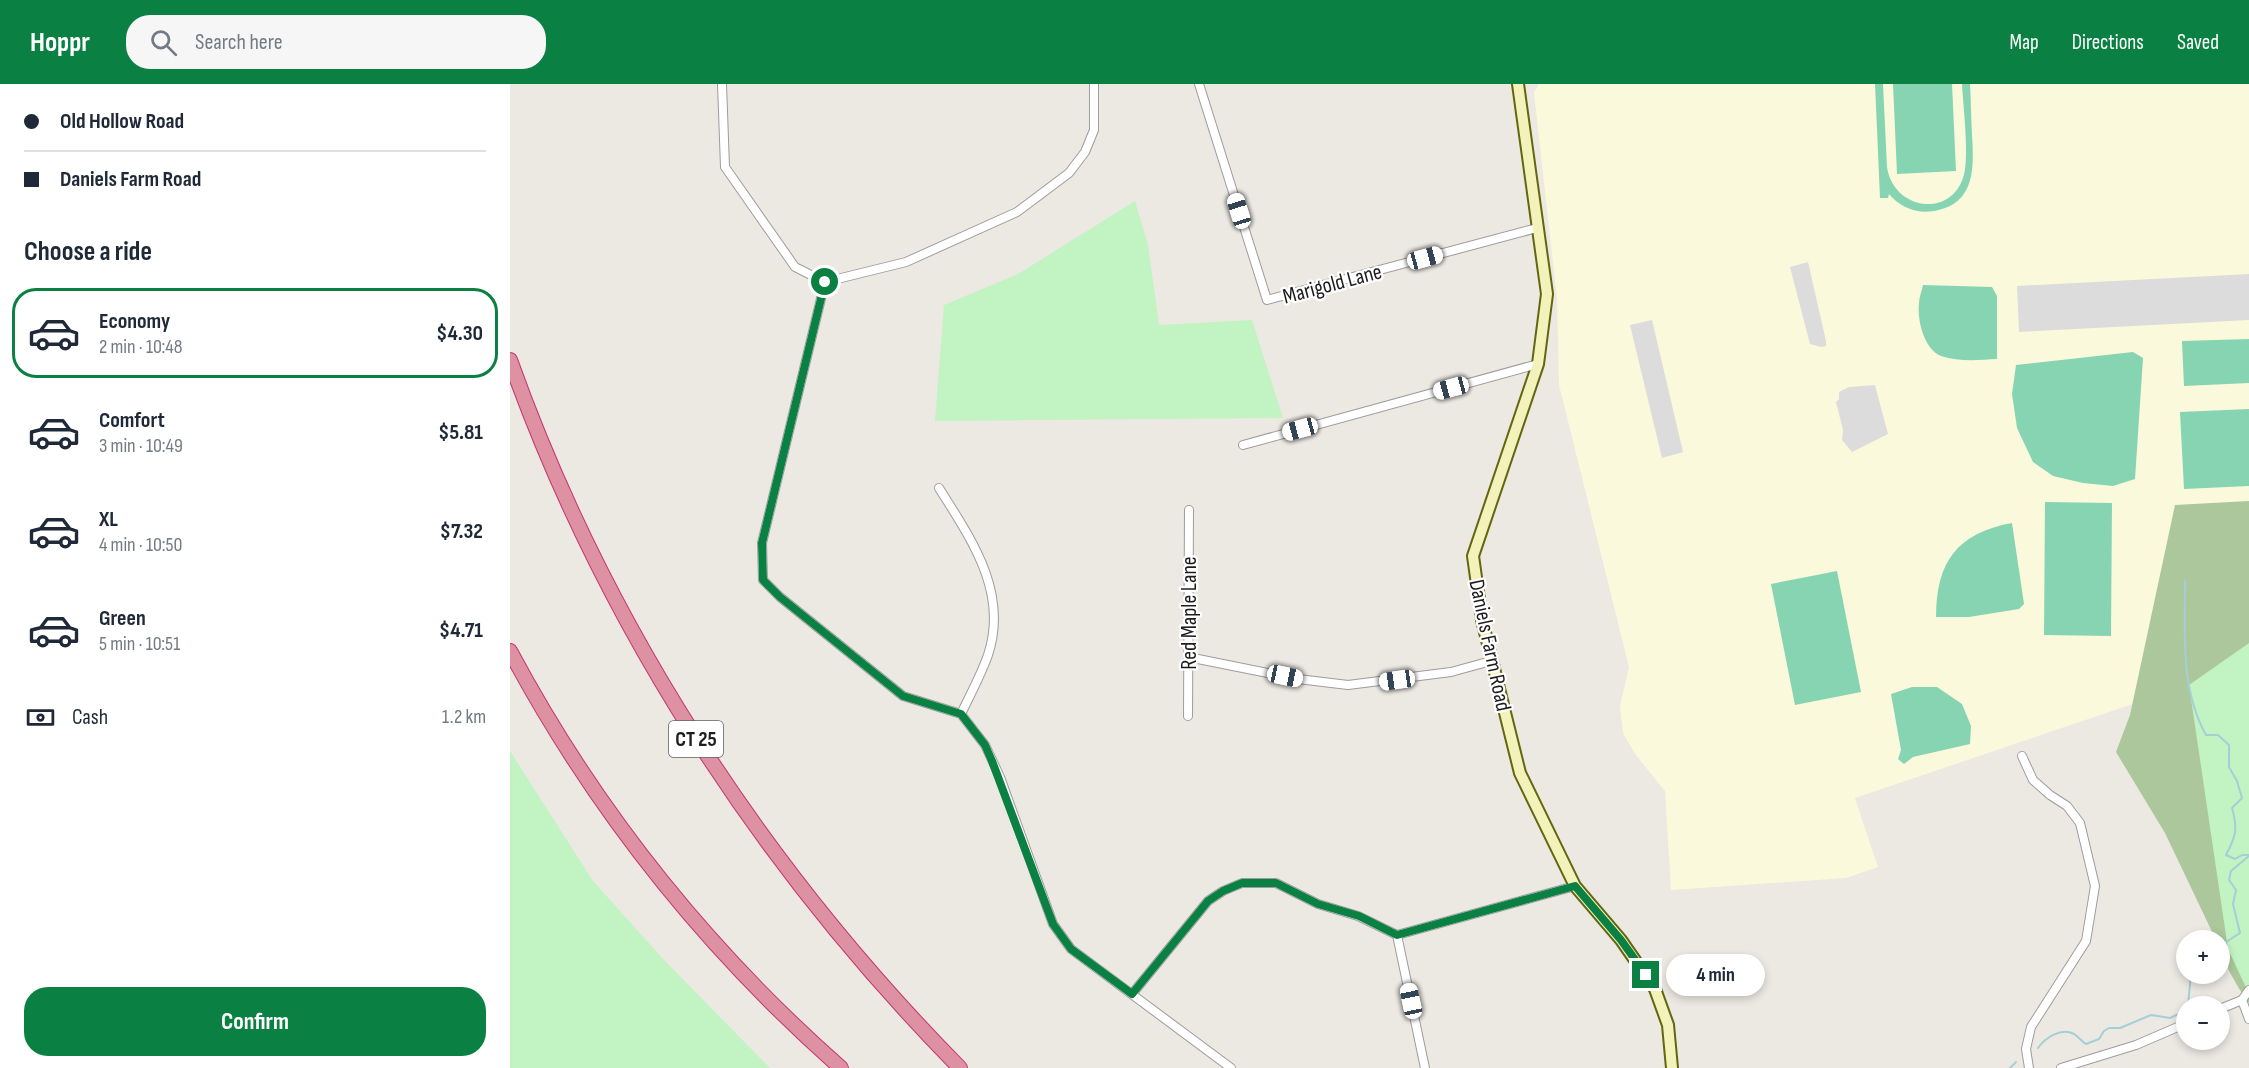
<!DOCTYPE html>
<html lang="en">
<head>
<meta charset="utf-8">
<style>
  :root { --surface:#fff; --page:#f6f6f7; --text:#1f2937; --muted:#747a83; --line:#e0e1e3; --accent:#0b8043 }
  body { margin:0; font-family:"Sofia Sans Condensed",sans-serif; background:var(--page); color:var(--text); height:100vh; display:flex; flex-direction:column; font-size:22px; white-space:nowrap }
  * { box-sizing:border-box; margin:0 }
  p { font-size:20px; color:var(--muted) }
  .icon { flex:none; width:33px; height:33px; fill:none; stroke:currentColor; stroke-width:2; stroke-linecap:round; stroke-linejoin:round }
  .map { position:relative; flex:1; overflow:hidden }
  .side { display:flex; flex-direction:column; background:var(--surface); width:510px }
  .side>* { flex:none }
  .hud { display:grid; align-content:center; height:132px; padding:0 24px; background:var(--surface) }
  .buttons { position:absolute; left:1666px; top:846px; display:grid; gap:12px }
  .buttons a { display:grid; place-items:center; width:54px; height:54px; border-radius:50%; background:var(--surface); box-shadow:0 3px 9px #0003; font-size:30px }
  .end { position:absolute; width:27px; height:27px; margin:-14px; border:8px solid #0b8043; background:#fff; box-shadow:0 0 0 3px #fff }
  .from { border-radius:50% }
  .bubble { position:absolute; height:42px; border-radius:21px; background:var(--surface); box-shadow:0 3px 9px #0003; font-size:20px; font-weight:700; line-height:42px; text-align:center }
  .car { position:absolute; width:18px; height:36px; margin:-18px -9px; border-radius:8px; box-shadow:0 0 4px 2px #0007; background:linear-gradient(#fff 24%,#345 0 40%,#fff 0 76%,#345 0 86%,#fff 0) }
  .hud b { display:flex; align-items:center; gap:21px; height:57px; font-size:22px }
  .hud b+b { border-top:2px solid var(--line) }
  .hud i { width:15px; height:15px; background:var(--text) }
  ul { padding:0; list-style:none }
  li { display:flex; align-items:center; gap:18px; height:90px; margin:0 12px 9px; padding:0 12px; border:3px solid transparent; border-radius:24px }
  li div { flex:1 }
  li b { display:block; font-size:22px }
  li em { font-style:normal; font-weight:700 }
  li.active { border-color:var(--accent) }
  li>.icon { width:54px; height:54px; stroke-width:1.5 }
  h2 { padding:0 24px; font-size:27px; line-height:72px }
  .pay { display:flex; align-items:center; gap:15px; height:66px; padding:0 24px; font-size:22px }
  .pay p { margin-inline-start:auto }
  .cta { display:flex; gap:12px; margin-top:auto; padding:12px 24px }
  .cta a { flex:1; height:69px; border-radius:24px; background:var(--accent); color:#fff; font-size:24px; font-weight:700; line-height:69px; text-align:center }
  header { display:flex; align-items:center; gap:36px; box-sizing:border-box; height:84px; padding:0 30px; background:var(--accent); color:#fff }
  header strong { font-size:28px }
  nav { display:flex; gap:33px; margin-inline-start:auto; font-size:21px }
  .search { width:420px; height:54px; background:var(--page); display:flex; align-items:center; gap:15px; box-sizing:border-box; padding:0 21px; border-radius:24px; color:var(--muted); font-size:22px }
  main { display:flex; flex:1; min-height:0 }
  .map>svg:first-child { display:block }
  .education { fill:#fbf9dc }
  .forest { fill:#abc79b }
  .park { fill:#c2f3c3 }
  .pitch { fill:#87d4b2 }
  .parking { fill:#dcdcdc }
  .lines { fill:none; stroke-linecap:round; stroke-linejoin:round }
  .stream { stroke:#a6ced6; stroke-width:2 }
  .minor-casing { stroke:#9d9d9d; stroke-width:10 }
  .secondary-casing { stroke:#62660f; stroke-width:14 }
  .motorway-casing { stroke:#c4356f; stroke-width:16 }
  .minor { stroke:#fff; stroke-width:8 }
  .secondary { stroke:#f2f2ba; stroke-width:10 }
  .motorway { stroke:#dd91a3; stroke-width:14 }
  .route { stroke:#0b8043; stroke-width:8 }
  .labels { text-anchor:middle; stroke-width:4.5; stroke-linejoin:round; paint-order:stroke }
  .shield { fill:#fff; stroke:#606060; stroke-width:1.5 }
  .shield-label { font-size:21px; font-weight:bold; fill:#1c1c1c }
  .street-label { font-size:22px; fill:#1c1c1c; stroke:#fff }
</style>
</head>
<body>
<header>
<strong>Hoppr</strong>
<div class="search"><svg class="icon" aria-label="search" viewBox="0 0 24 24"><circle cx="10" cy="10" r="6"/><path d="M15 15l6 6"/></svg>Search here</div>
<nav><a>Map</a><a>Directions</a><a>Saved</a></nav>
</header>
<main>
<section class="side">
<div class="hud">
<b><i class="from"></i>Old Hollow Road</b>
<b><i></i>Daniels Farm Road</b>
</div>
<h2>Choose a ride</h2>
<ul>
<li class="active"><svg class="icon" aria-label="car" viewBox="0 0 24 24"><path d="M5 17H2v-5l4-1 3-4h7l3 4 3 1v5h-3M9 17h6M6 11h13"/><circle cx="7" cy="17" r="2"/><circle cx="17" cy="17" r="2"/></svg><div><b>Economy</b><p>2 min · 10:48</p></div><em>$4.30</em></li>
<li><svg class="icon" aria-label="car" viewBox="0 0 24 24"><path d="M5 17H2v-5l4-1 3-4h7l3 4 3 1v5h-3M9 17h6M6 11h13"/><circle cx="7" cy="17" r="2"/><circle cx="17" cy="17" r="2"/></svg><div><b>Comfort</b><p>3 min · 10:49</p></div><em>$5.81</em></li>
<li><svg class="icon" aria-label="car" viewBox="0 0 24 24"><path d="M5 17H2v-5l4-1 3-4h7l3 4 3 1v5h-3M9 17h6M6 11h13"/><circle cx="7" cy="17" r="2"/><circle cx="17" cy="17" r="2"/></svg><div><b>XL</b><p>4 min · 10:50</p></div><em>$7.32</em></li>
<li><svg class="icon" aria-label="car" viewBox="0 0 24 24"><path d="M5 17H2v-5l4-1 3-4h7l3 4 3 1v5h-3M9 17h6M6 11h13"/><circle cx="7" cy="17" r="2"/><circle cx="17" cy="17" r="2"/></svg><div><b>Green</b><p>5 min · 10:51</p></div><em>$4.71</em></li>
</ul>
<div class="pay"><svg class="icon" aria-label="cash" viewBox="0 0 24 24"><path d="M3 7h18v10H3z"/><circle cx="12" cy="12" r="2"/></svg>Cash<p>1.2 km</p></div>
<div class="cta"><a>Confirm</a></div>
</section>
<div class="map">
<svg width="1739" height="984" viewBox="0 0 1739 984">
  <rect width="100%" height="100%" fill="#ece8e2"/>
  <!-- education -->
  <polygon class="education" points="1029,0 1739,0 1739,559 1679,601 1345,714 1368,783 1336,794 1161,806 1155,707 1125,670 1113,649 1110,622 1119,583 1049,301 1047,215 1024,9"/>
  <!-- forest -->
  <path class="forest" d="M1739,417v502c-11,-15 -29,-44 -29,-63h-4l-51,-107 -49,-81 14,-37 45,-210z"/>
  <!-- park -->
  <g class="park">
    <polygon points="625,117 638,161 649,241 742,236 773,334 425,337 434,221 508,190"/>
    <polygon points="1739,559 1739,910 1718,865 1679,601"/>
    <polygon points="0,667 83,797 154,876 260,984 0,984"/>
  </g>
  <!-- pitch -->
  <g class="pitch">
    <path d="M1365,0h8l4,83c6,42 62,52 76,11 7,-18 0,-73 -1,-94h8c1,17 1,34 2,51 2,32 4,69 -38,76 -18,3 -34,-4 -45,-17l-1,4h-8z"/>
    <polygon points="1383,0 1442,0 1446,87 1387,90"/>
    <path d="M1413,201l69,2 5,9v63c-18,1 -38,3 -56,-3 -17,-7 -24,-36 -22,-53 0,-6 3,-12 4,-18z"/>
    <polygon points="1739,255 1739,299 1674,302 1672,257"/>
    <polygon points="1623,268 1633,274 1625,395 1603,402 1573,399 1543,392 1523,378 1507,344 1502,310 1506,281"/>
    <polygon points="1739,325 1739,402 1674,405 1670,328"/>
    <polygon points="1535,418 1602,419 1601,552 1534,551"/>
    <path d="M1502,439l12,81 -5,5 -50,8h-33c0,-55 21,-84 76,-94z"/>
    <polygon points="1327,487 1351,608 1285,621 1261,500"/>
    <polygon points="1402,603 1427,603 1452,620 1461,642 1460,660 1403,673 1394,680 1388,675 1391,666 1381,610"/>
  </g>
  <!-- parking -->
  <g class="parking">
    <polygon points="1298,178 1316,257 1316,262 1311,263 1300,260 1280,183"/>
    <polygon points="1739,190 1739,236 1509,248 1507,202"/>
    <polygon points="1142,236 1173,368 1152,374 1120,241"/>
    <polygon points="1365,301 1378,350 1342,368 1332,356 1333,346 1326,318 1329,315 1329,308 1339,303"/>
  </g>
  <g class="lines">
    <!-- stream -->
    <g class="stream">
      <path d="M1675,497c0,51 -5,108 21,154h12l11,10v22l8,14 5,17 -10,10c6,21 4,28 -6,47l9,4 7,-4h7"/>
      <polyline points="1710,862 1730,849 1723,820 1726,806 1719,796 1721,787 1739,772"/>
      <path d="M1528,964c7,-10 23,-21 36,-14 5,3 7,7 12,10l13,-5 5,-8 5,-3h11l31,-13 19,3 11,-5 7,-8 3,-31"/>
      <polyline points="1500,984 1506,978"/>
    </g>
    <!-- minor casing -->
    <g class="minor-casing">
      <g id="minor">
        <polyline points="212,0 215,83 285,183 315,198 396,178 507,128 559,89 575,68 584,46 584,0"/>
        <polyline points="689,0 757,216 1027,144"/>
        <polyline points="315,198 252,459 253,496 270,513 393,612 451,630 475,661 490,693 543,840 561,865 721,984"/>
        <polyline points="733,361 1028,280"/>
        <path d="M429,404c32,51 70,104 49,167 -7,20 -18,40 -27,59"/>
        <polyline points="678,573 788,595 838,601 941,588 981,577"/>
        <polyline points="678,632 679,426"/>
        <polyline points="1512,672 1523,696 1540,711 1557,722 1570,739 1585,802 1576,857 1521,943 1516,965 1519,984"/>
        <polyline points="887,851 1065,802"/>
        <polyline points="887,851 915,984"/>
        <polyline points="622,910 698,817 713,807 732,799 766,799 808,820 848,832 887,851"/>
        <polyline points="1732,916 1739,935"/>
        <polyline points="1710,925 1732,916 1739,906"/>
        <polyline points="1551,984 1626,961 1677,939"/>
      </g>
    </g>
    <!-- secondary casing -->
    <g class="secondary-casing">
      <polyline id="secondary" points="1008,0 1037,210 1028,280 963,472 972,536 1010,689 1065,802 1111,856 1145,905 1158,941 1162,984"/>
    </g>
    <!-- motorway casing -->
    <g class="motorway-casing">
      <g id="motorway">
        <path d="M0,276c95,266 252,507 450,708"/>
        <path d="M0,567c85,159 196,298 331,417"/>
      </g>
    </g>
    <!-- minor -->
    <use href="#minor" class="minor"/>
    <!-- secondary -->
    <use href="#secondary" class="secondary"/>
    <!-- motorway -->
    <use href="#motorway" class="motorway"/>
  </g>
  <g class="lines">
    <!-- route -->
    <polyline class="route" points="315,198 252,459 253,496 270,513 393,612 451,630 475,661 482,677 543,840 561,865 622,910 698,817 713,807 732,799 766,799 808,820 849,832 887,851 1065,802 1111,856 1136,891"/>
  </g>
  <g class="labels">
    <!-- shield labels -->
    <rect class="shield" x="159" y="637" width="54" height="36" rx="4.5"/>
    <g class="shield-label">
      <text x="186" y="662">CT 25</text>
    </g>
    <!-- street labels -->
    <g class="street-label">
      <text transform="translate(822 199) rotate(-15)" y="8">Marigold Lane</text>
      <text transform="translate(678 529) rotate(-90)" y="8">Red Maple Lane</text>
      <text transform="translate(981 561) rotate(78)" y="8">Daniels Farm Road</text>
    </g>
  </g>
</svg>
<div class="buttons">
<a>+</a>
<a>−</a>
</div>
<i class="end from" style="left:315px;top:198px"></i>
<i class="end" style="left:1136px;top:891px"></i>
<div class="bubble" style="left:1156px;top:870px;width:99px">4 min</div>
<i class="car" style="left:729px;top:127px;rotate:343deg"></i>
<i class="car" style="left:915px;top:174px;rotate:75deg"></i>
<i class="car" style="left:941px;top:304px;rotate:255deg"></i>
<i class="car" style="left:790px;top:345px;rotate:255deg"></i>
<i class="car" style="left:775px;top:592px;rotate:102deg"></i>
<i class="car" style="left:887px;top:596px;rotate:262deg"></i>
<i class="car" style="left:901px;top:917px;rotate:348deg"></i>
</div>
</main>
</body>
</html>
